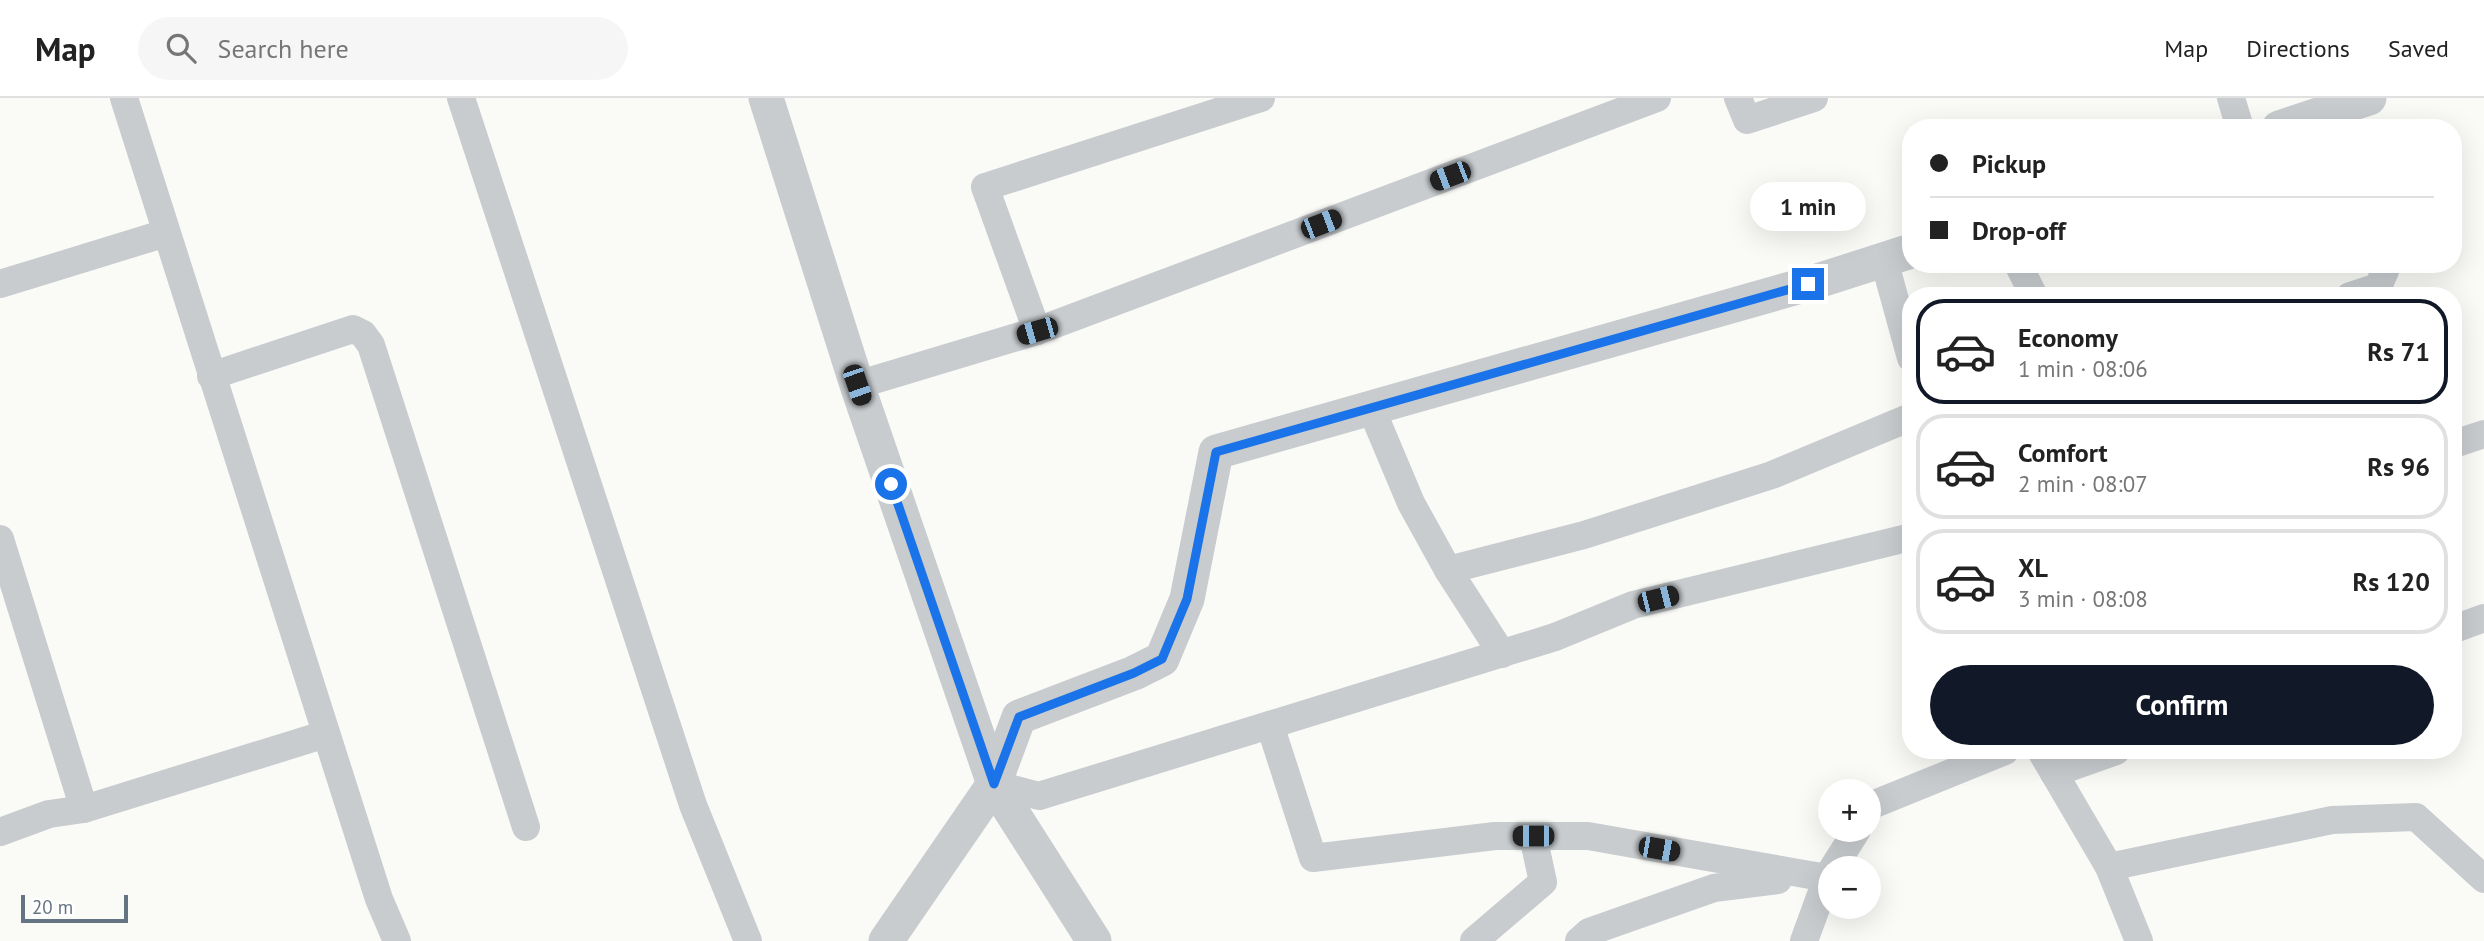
<!DOCTYPE html>
<html lang="en">
<head>
<meta charset="utf-8">
<style>
  :root { --surface:#fff; --page:#f6f6f6; --text:#222; --muted:#767676; --line:#e0e0e0; --accent:#111827 }
  body { margin:0; font-family:"PT Sans",sans-serif; background:var(--page); color:var(--text); height:100vh; display:flex; flex-direction:column; font-size:26px; white-space:nowrap }
  * { box-sizing:border-box; margin:0 }
  p { font-size:23px; color:var(--muted) }
  .icon { flex:none; width:38px; height:38px; fill:none; stroke:currentColor; stroke-width:2; stroke-linecap:round; stroke-linejoin:round }
  .map { position:relative; flex:1; overflow:hidden }
  .drawer { position:absolute; left:1902px; top:189px; width:560px; height:472px; display:flex; flex-direction:column; background:var(--surface); border-radius:28px; box-shadow:0 7px 28px #0002 }
  .drawer>* { flex:none }
  .guide { position:absolute; left:1902px; top:21px; width:560px; height:154px; border-radius:28px; box-shadow:0 7px 28px #0002; display:grid; align-content:center; height:154px; padding:0 28px; background:var(--surface) }
  .fabs { position:absolute; left:1818px; top:681px; display:grid; gap:14px }
  .fabs a { display:grid; place-items:center; width:63px; height:63px; border-radius:50%; background:var(--surface); box-shadow:0 7px 28px #0002; font-size:35px }
  .scale { position:absolute; left:21px; bottom:18px; width:107px; box-sizing:border-box; padding-left:7px; border:4px solid #647483; border-top:0; font-size:19px; line-height:24px; white-space:nowrap; color:#647483; -webkit-text-stroke:5px #fff; paint-order:stroke }
  .end { position:absolute; width:32px; height:32px; margin:-16px; border:9px solid #1a73e8; background:#fff; box-shadow:0 0 0 4px #fff }
  .from { border-radius:50% }
  .bubble { position:absolute; height:49px; border-radius:24px; background:var(--surface); box-shadow:0 7px 28px #0002; font-size:23px; font-weight:700; line-height:49px; text-align:center }
  .car { position:absolute; width:21px; height:42px; margin:-21px -10px; border-radius:9px; box-shadow:0 0 5px 2px #0007; background:linear-gradient(#222 24%,#8ab4d8 0 40%,#222 0 76%,#8ab4d8 0 86%,#222 0) }
  .guide b { display:flex; align-items:center; gap:24px; height:66px; font-size:26px }
  .guide b+b { border-top:2px solid var(--line) }
  .guide i { width:18px; height:18px; background:var(--text) }
  ul { padding:12px 0 0; list-style:none }
  li { display:flex; align-items:center; gap:21px; height:105px; margin:0 14px 10px; padding:0 14px; border:4px solid var(--line); border-radius:28px }
  li div { flex:1 }
  li b { display:block; font-size:26px }
  li em { font-style:normal; font-weight:700 }
  li.active { border-color:var(--accent) }
  li>.icon { width:63px; height:63px; stroke-width:1.5 }
  .action { display:flex; gap:14px; margin-top:auto; padding:14px 28px }
  .action a { flex:1; height:80px; border-radius:42px; background:var(--accent); color:#fff; font-size:28px; font-weight:700; line-height:80px; text-align:center }
  header { display:flex; align-items:center; gap:42px; box-sizing:border-box; height:98px; padding:0 35px; background:var(--surface); border-bottom:2px solid var(--line) }
  header strong { font-size:33px }
  nav { display:flex; gap:38px; margin-inline-start:auto; font-size:24px }
  .search { width:490px; height:63px; background:var(--page); display:flex; align-items:center; gap:18px; box-sizing:border-box; padding:0 24px; border-radius:38px; color:var(--muted); font-size:26px }
  .map>svg:first-child { display:block }
  .lines { fill:none; stroke-linecap:round; stroke-linejoin:round }
  .minor { stroke:#c8cccf; stroke-width:28 }
  .tertiary { stroke:#c8cccf; stroke-width:35 }
  .route { stroke:#1a73e8; stroke-width:9 }
</style>
</head>
<body>
<header>
<strong>Map</strong>
<div class="search"><svg class="icon" aria-label="search" viewBox="0 0 24 24"><circle cx="10" cy="10" r="6"/><path d="M15 15l6 6"/></svg>Search here</div>
<nav><a>Map</a><a>Directions</a><a>Saved</a></nav>
</header>
<div class="map">
<svg width="2484" height="843" viewBox="0 0 2484 843">
  <rect width="100%" height="100%" fill="#fafaf7"/>
  <g class="lines">
    <!-- minor -->
    <g class="minor">
      <polyline points="124,0 379,801 397,843"/>
      <polyline points="461,0 693,707 748,843"/>
      <polyline points="1738,0 1747,22 1814,0"/>
      <polyline points="2231,0 2240,30"/>
      <polyline points="1884,162 1911,260"/>
      <polyline points="2018,166 2034,198"/>
      <polyline points="0,186 166,135"/>
      <polyline points="2350,198 2378,189 2385,173 2385,166"/>
      <polyline points="1037,233 985,89 1261,0"/>
      <polyline points="211,278 353,231 363,236 371,247 526,729"/>
      <polyline points="857,287 1037,233 1657,0"/>
      <polyline points="1371,310 1411,405 1448,472 1502,556"/>
      <polyline points="2454,346 2484,336"/>
      <polyline points="0,441 84,711"/>
      <polyline points="1448,472 1584,437 1772,377 1911,319"/>
      <polyline points="2454,531 2484,520"/>
      <polyline points="1270,627 1313,760 1495,738 1588,738 1827,780 1804,843"/>
      <polyline points="2041,653 2109,769 2332,722 2416,719 2484,781"/>
      <polyline points="2054,675 2116,653"/>
      <polyline points="994,686 1039,698 1555,539 1633,507 1911,439"/>
      <polyline points="1869,711 1872,707 2005,653"/>
      <polyline points="0,734 49,716 84,711 326,636"/>
      <polyline points="2109,769 2139,843"/>
      <polyline points="1833,770 1857,732"/>
      <polyline points="1474,843 1543,784 1533,738"/>
      <polyline points="1579,843 1589,834 1714,790 1778,782"/>
    </g>
    <!-- tertiary -->
    <g class="tertiary">
      <polyline points="766,0 857,287 994,686 1094,843"/>
      <polyline points="2279,30 2369,0"/>
      <polyline points="886,843 994,686 1019,619 1134,575 1162,561 1187,501 1216,354 1808,186 1911,153"/>
    </g>
  </g>
  <g class="lines">
    <!-- route -->
    <polyline class="route" points="891,386 994,686 1019,619 1134,575 1162,561 1187,501 1216,354 1808,186"/>
  </g>
</svg>
<div class="fabs">
<a>+</a>
<a>−</a>
</div>
<div class="scale">20 m</div>
<i class="end from" style="left:891px;top:386px"></i>
<i class="end" style="left:1808px;top:186px"></i>
<div class="bubble" style="left:1750px;top:84px;width:116px">1 min</div>
<i class="car" style="left:1450px;top:78px;rotate:249deg"></i>
<i class="car" style="left:1321px;top:126px;rotate:69deg"></i>
<i class="car" style="left:1037px;top:233px;rotate:254deg"></i>
<i class="car" style="left:857px;top:287px;rotate:161deg"></i>
<i class="car" style="left:1658px;top:501px;rotate:76deg"></i>
<i class="car" style="left:1533px;top:738px;rotate:270deg"></i>
<i class="car" style="left:1659px;top:751px;rotate:100deg"></i>
<div class="guide">
<b><i class="from"></i>Pickup</b>
<b><i></i>Drop-off</b>
</div>
<section class="drawer">
<ul>
<li class="active"><svg class="icon" aria-label="car" viewBox="0 0 24 24"><path d="M5 17H2v-5l4-1 3-4h7l3 4 3 1v5h-3M9 17h6M6 11h13"/><circle cx="7" cy="17" r="2"/><circle cx="17" cy="17" r="2"/></svg><div><b>Economy</b><p>1 min · 08:06</p></div><em>Rs 71</em></li>
<li><svg class="icon" aria-label="car" viewBox="0 0 24 24"><path d="M5 17H2v-5l4-1 3-4h7l3 4 3 1v5h-3M9 17h6M6 11h13"/><circle cx="7" cy="17" r="2"/><circle cx="17" cy="17" r="2"/></svg><div><b>Comfort</b><p>2 min · 08:07</p></div><em>Rs 96</em></li>
<li><svg class="icon" aria-label="car" viewBox="0 0 24 24"><path d="M5 17H2v-5l4-1 3-4h7l3 4 3 1v5h-3M9 17h6M6 11h13"/><circle cx="7" cy="17" r="2"/><circle cx="17" cy="17" r="2"/></svg><div><b>XL</b><p>3 min · 08:08</p></div><em>Rs 120</em></li>
</ul>
<div class="action"><a>Confirm</a></div>
</section>
</div>
</body>
</html>
